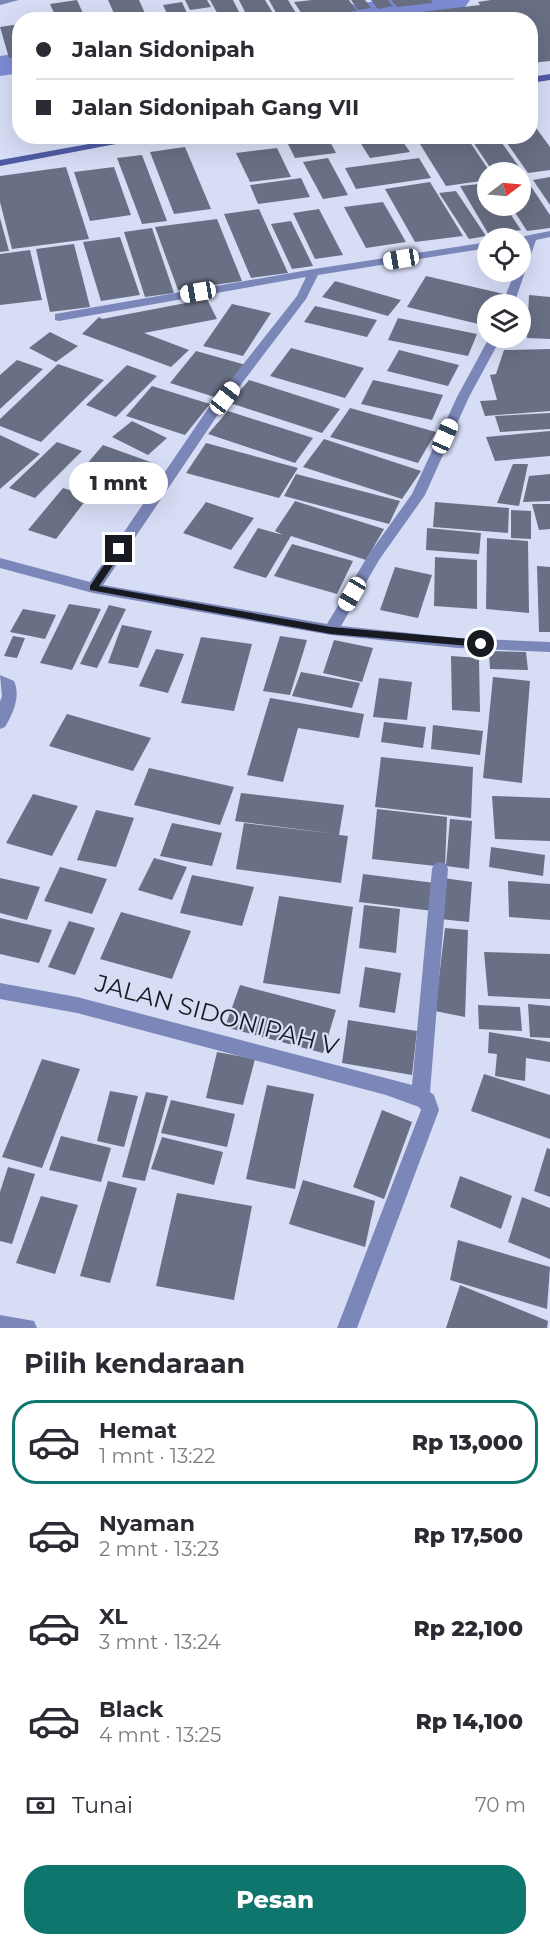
<!DOCTYPE html>
<html lang="id">
<head>
<meta charset="utf-8">
<style>
  :root { --surface:#fff; --page:#f7f7f7; --text:#2b2b33; --muted:#7c7c81; --line:#e1e1e2; --accent:#0f766e }
  body { margin:0; font-family:Montserrat,sans-serif; background:var(--page); color:var(--text); height:100vh; display:flex; flex-direction:column; font-size:22px; white-space:nowrap }
  * { box-sizing:border-box; margin:0 }
  p { font-size:20px; color:var(--muted) }
  .icon { flex:none; width:33px; height:33px; fill:none; stroke:currentColor; stroke-width:2; stroke-linecap:round; stroke-linejoin:round }
  .map { position:relative; height:1328px; overflow:hidden }
  .details { display:flex; flex-direction:column; background:var(--surface); flex:1 }
  .details>* { flex:none }
  .hud { position:absolute; left:12px; top:12px; width:526px; height:132px; border-radius:24px; box-shadow:0 6px 24px #0002; display:grid; align-content:center; height:132px; padding:0 24px; background:var(--surface) }
  .needle { width:39px; rotate:74deg }
  .buttons { position:absolute; left:477px; top:162px; display:grid; gap:12px }
  .buttons a { display:grid; place-items:center; width:54px; height:54px; border-radius:50%; background:var(--surface); box-shadow:0 6px 24px #0002; font-size:30px }
  .end { position:absolute; width:27px; height:27px; margin:-14px; border:8px solid #181a22; background:#fff; box-shadow:0 0 0 3px #fff }
  .from { border-radius:50% }
  .bubble { position:absolute; height:42px; border-radius:21px; background:var(--surface); box-shadow:0 6px 24px #0002; font-size:20px; font-weight:800; line-height:42px; text-align:center }
  .car { position:absolute; width:18px; height:36px; margin:-18px -9px; border-radius:8px; box-shadow:0 0 4px 2px #0007; background:linear-gradient(#fff 24%,#345 0 40%,#fff 0 76%,#345 0 86%,#fff 0) }
  .hud b { display:flex; align-items:center; gap:21px; height:57px; font-size:22px }
  .hud b+b { border-top:2px solid var(--line) }
  .hud i { width:15px; height:15px; background:var(--text) }
  ul { padding:0; list-style:none }
  li { display:flex; align-items:center; gap:18px; height:84px; margin:0 12px 9px; padding:0 12px; border:3px solid transparent; border-radius:24px }
  li div { flex:1 }
  li b { display:block; font-size:22px }
  li em { font-style:normal; font-weight:800 }
  li.on { border-color:var(--accent) }
  li>.icon { width:54px; height:54px; stroke-width:1.5 }
  h2 { padding:0 24px; font-size:27px; line-height:72px }
  .pay { display:flex; align-items:center; gap:15px; height:66px; padding:0 24px; font-size:22px }
  .pay p { margin-inline-start:auto }
  .primary-button { display:flex; gap:12px; margin-top:auto; padding:12px 24px }
  .primary-button a { flex:1; height:69px; border-radius:24px; background:var(--accent); color:#fff; font-size:24px; font-weight:800; line-height:69px; text-align:center }
  .map>svg:first-child { display:block }
  .lines { fill:none; stroke-linecap:round; stroke-linejoin:round }
  .canal { fill:#7d8cd5; fill-rule:evenodd }
  .building { fill:#696f84 }
  .street { fill:#7c87b9; fill-rule:evenodd }
  .secondary { fill:#4f5ba4; fill-rule:evenodd }
  .route { fill:#181a22 }
  .labels { text-anchor:middle; stroke-width:4.5; stroke-linejoin:round; paint-order:stroke }
  .near-street-label { font-size:24px; fill:#181a22; stroke:#d7ddf5 }
</style>
</head>
<body>
<div class="map">
<svg width="550" height="1328" viewBox="0 0 550 1328">
  <rect width="100%" height="100%" fill="#d7ddf5"/>
  <g class="lines">
    <!-- canal -->
    <g class="canal">
      <polygon points="385,0 470,0 465,7 454,10 383,20 294,20 299,13 310,10"/>
      <polygon points="20,53 20,73 0,76 0,56"/>
    </g>
  </g>
  <!-- building -->
  <g class="building">
    <polygon points="77,0 86,20 57,20 50,4"/>
    <polygon points="108,0 139,0 148,20 117,20"/>
    <polygon points="185,0 207,0 211,7 190,10"/>
    <polygon points="210,0 233,0 243,20 221,20"/>
    <polygon points="239,0 265,0 277,20 249,20"/>
    <polygon points="269,0 288,0 299,18 280,20"/>
    <polygon points="312,0 349,0 357,11 304,17 294,2"/>
    <polygon points="351,0 365,0 371,8 358,10"/>
    <polygon points="371,0 388,0 393,6 378,9"/>
    <polygon points="391,0 431,0 433,3 397,7"/>
    <polygon points="491,0 550,0 550,61 531,63 531,20 426,20 421,12 480,5 478,2"/>
    <polygon points="182,2 190,20 170,20 163,5"/>
    <polygon points="417,15 420,20 384,20 384,18"/>
    <polygon points="20,24 20,57 9,58 0,27"/>
    <polygon points="531,121 550,147 550,170 528,173 502,136 531,136"/>
    <polygon points="284,136 327,136 336,153 295,158"/>
    <polygon points="356,136 399,136 410,152 370,158"/>
    <polygon points="415,136 466,136 490,172 488,172 488,180 446,186"/>
    <polygon points="469,136 497,136 527,178 520,179 520,172 493,172"/>
    <polygon points="185,147 211,209 174,214 150,152"/>
    <polygon points="277,148 291,177 250,182 236,153"/>
    <polygon points="142,155 167,221 142,224 117,158"/>
    <polygon points="328,158 348,195 323,199 303,162"/>
    <polygon points="419,158 431,178 356,189 345,168"/>
    <polygon points="66,167 89,239 12,249 0,202 0,176"/>
    <polygon points="114,167 131,215 90,221 74,172"/>
    <polygon points="550,177 550,205 533,180"/>
    <polygon points="301,178 310,197 258,204 250,185"/>
    <polygon points="430,182 463,236 415,242 385,189"/>
    <polygon points="528,182 550,215 550,228 527,231 511,206 520,206 520,183"/>
    <polygon points="488,183 488,206 505,206 521,230 489,235 460,186"/>
    <polygon points="456,191 486,236 469,239 439,193"/>
    <polygon points="383,202 406,242 366,248 344,207"/>
    <polygon points="259,209 288,273 251,278 224,214"/>
    <polygon points="319,209 343,255 315,259 293,213"/>
    <polygon points="0,218 9,251 0,252"/>
    <polygon points="217,219 242,281 178,290 155,227"/>
    <polygon points="291,221 313,266 292,269 271,224"/>
    <polygon points="152,228 174,293 145,297 124,232"/>
    <polygon points="120,237 140,295 101,301 83,242"/>
    <polygon points="74,244 90,307 50,312 36,249"/>
    <polygon points="30,250 42,300 0,305 0,254"/>
    <polygon points="426,276 504,294 499,304 488,304 487,326 407,307"/>
    <polygon points="335,281 401,300 388,316 322,297"/>
    <polygon points="529,295 550,297 550,339 527,338"/>
    <polygon points="207,299 217,319 144,333 189,350 171,367 82,334 99,317 102,319"/>
    <polygon points="232,304 271,313 243,356 203,346"/>
    <polygon points="315,306 377,320 367,337 304,322"/>
    <polygon points="398,318 477,334 468,356 388,340"/>
    <polygon points="50,332 78,346 56,362 29,348"/>
    <polygon points="291,348 364,368 345,398 270,376"/>
    <polygon points="550,349 550,411 485,416 480,401 497,400 490,375 496,374 504,350"/>
    <polygon points="399,350 459,365 448,386 387,371"/>
    <polygon points="196,351 246,365 221,399 170,383"/>
    <polygon points="17,360 43,369 0,409 0,375"/>
    <polygon points="58,364 104,380 41,442 0,426 0,419"/>
    <polygon points="127,365 157,376 116,417 86,405"/>
    <polygon points="249,380 340,409 322,433 230,403"/>
    <polygon points="373,380 443,395 432,420 361,404"/>
    <polygon points="152,386 210,404 185,435 126,416"/>
    <polygon points="350,408 436,432 418,463 330,437"/>
    <polygon points="228,411 313,438 295,463 208,434"/>
    <polygon points="550,413 550,429 500,432 495,416"/>
    <polygon points="132,421 167,438 148,455 112,437"/>
    <polygon points="550,431 550,456 495,461 486,437"/>
    <polygon points="0,435 40,454 0,489"/>
    <polygon points="324,439 421,471 402,499 303,467"/>
    <polygon points="57,442 82,451 35,498 9,488"/>
    <polygon points="206,443 298,468 279,498 186,473"/>
    <polygon points="103,445 156,464 138,484 86,465"/>
    <polygon points="513,464 528,464 519,506 497,503"/>
    <polygon points="296,474 400,501 389,524 284,496"/>
    <polygon points="550,474 550,501 523,502 529,476"/>
    <polygon points="63,488 89,496 56,539 28,530"/>
    <polygon points="295,501 384,529 366,560 291,536 266,578 233,568 258,528 283,535 275,531"/>
    <polygon points="206,502 254,518 231,550 183,533"/>
    <polygon points="435,502 509,508 508,533 433,527"/>
    <polygon points="532,504 550,504 550,529 539,530"/>
    <polygon points="511,510 531,511 531,539 511,538"/>
    <polygon points="427,528 481,533 479,554 426,550"/>
    <polygon points="487,538 528,541 529,613 486,609"/>
    <polygon points="292,544 353,561 337,594 274,576"/>
    <polygon points="435,557 477,560 477,609 434,606"/>
    <polygon points="537,566 550,567 550,632 539,632"/>
    <polygon points="395,567 432,575 418,618 380,610"/>
    <polygon points="69,604 101,609 72,670 40,663"/>
    <polygon points="109,605 126,609 97,668 80,664"/>
    <polygon points="23,609 56,615 45,639 10,632"/>
    <polygon points="122,625 152,631 138,668 108,663"/>
    <polygon points="13,636 25,638 17,658 4,656"/>
    <polygon points="280,636 307,640 290,695 263,691"/>
    <polygon points="201,637 252,644 234,711 181,703"/>
    <polygon points="334,640 373,648 362,682 323,673"/>
    <polygon points="156,649 184,654 168,693 139,686"/>
    <polygon points="489,651 526,652 528,670 490,669"/>
    <polygon points="451,656 479,658 480,712 452,710"/>
    <polygon points="301,672 360,683 352,708 292,696"/>
    <polygon points="493,677 530,681 522,783 483,778"/>
    <polygon points="379,678 412,682 407,720 373,717"/>
    <polygon points="270,698 364,714 359,738 298,728 283,782 247,775"/>
    <polygon points="67,714 151,738 133,771 49,746"/>
    <polygon points="384,722 426,727 423,748 381,742"/>
    <polygon points="433,725 483,731 480,755 431,749"/>
    <polygon points="381,757 473,767 471,818 375,807"/>
    <polygon points="149,768 234,787 220,825 134,805"/>
    <polygon points="241,793 344,805 339,835 348,836 341,883 236,869 244,823 337,834 235,821"/>
    <polygon points="33,794 78,806 52,856 6,843"/>
    <polygon points="492,796 550,798 550,841 495,839"/>
    <polygon points="377,809 447,817 445,867 372,859"/>
    <polygon points="96,810 134,818 116,867 77,860"/>
    <polygon points="450,819 472,821 469,869 446,866"/>
    <polygon points="172,823 222,833 212,866 160,856"/>
    <polygon points="491,847 545,855 543,876 489,867"/>
    <polygon points="154,858 187,867 172,900 138,890"/>
    <polygon points="60,867 107,879 92,914 44,901"/>
    <polygon points="363,874 435,883 433,911 359,902"/>
    <polygon points="192,875 254,887 242,926 180,913"/>
    <polygon points="0,878 40,887 27,920 0,913"/>
    <polygon points="443,878 472,882 469,922 440,919"/>
    <polygon points="508,881 550,884 550,920 509,917"/>
    <polygon points="279,896 353,907 340,994 263,983"/>
    <polygon points="364,905 400,909 396,953 359,948"/>
    <polygon points="121,912 191,931 172,979 100,959"/>
    <polygon points="0,918 52,930 39,963 0,954"/>
    <polygon points="69,921 95,928 75,975 48,967"/>
    <polygon points="445,928 468,930 465,1017 435,1011"/>
    <polygon points="484,952 550,954 550,999 488,996"/>
    <polygon points="365,967 401,973 395,1013 359,1007"/>
    <polygon points="240,985 336,1010 323,1053 225,1027"/>
    <polygon points="528,1004 550,1006 550,1038 530,1037"/>
    <polygon points="478,1005 520,1007 522,1031 479,1029"/>
    <polygon points="348,1020 417,1031 412,1075 342,1063"/>
    <polygon points="489,1032 550,1042 550,1062 526,1058 525,1081 495,1076 497,1054 488,1053"/>
    <polygon points="217,1052 255,1059 243,1105 206,1098"/>
    <polygon points="42,1059 80,1069 42,1168 2,1157"/>
    <polygon points="484,1074 550,1095 550,1139 471,1111"/>
    <polygon points="267,1085 314,1094 295,1189 246,1179"/>
    <polygon points="110,1091 138,1096 124,1147 97,1141"/>
    <polygon points="146,1092 168,1096 145,1181 122,1177"/>
    <polygon points="171,1100 235,1114 227,1147 161,1133"/>
    <polygon points="382,1110 412,1122 384,1199 353,1187"/>
    <polygon points="61,1136 111,1148 101,1182 49,1170"/>
    <polygon points="162,1137 223,1152 214,1185 151,1169"/>
    <polygon points="547,1148 550,1149 550,1197 534,1191"/>
    <polygon points="8,1167 35,1174 12,1244 0,1241 0,1192"/>
    <polygon points="460,1176 512,1196 501,1229 450,1207"/>
    <polygon points="303,1180 375,1201 365,1247 289,1224"/>
    <polygon points="108,1181 137,1188 110,1283 80,1276"/>
    <polygon points="177,1193 252,1206 234,1300 156,1286"/>
    <polygon points="41,1196 78,1205 55,1274 16,1263"/>
    <polygon points="522,1197 550,1208 550,1259 508,1242"/>
    <polygon points="458,1240 550,1267 547,1309 450,1280"/>
    <polygon points="460,1285 548,1321 547,1328 446,1328"/>
  </g>
  <g class="lines">
    <!-- street -->
    <g class="street">
      <polygon points="0,0 19,0 0,5"/>
      <polygon points="550,231 550,237 536,240 514,304 502,304 515,272 520,272 520,257 524,243 520,243 520,238 515,238"/>
      <polygon points="488,242 488,248 318,275 306,299 217,416 103,585 327,624 369,554 412,494 457,397 489,338 501,338 469,397 425,495 379,560 341,626 458,638 550,642 550,652 458,648 331,635 93,593 0,568 0,558 90,582 207,410 297,296 306,277 59,321 55,320 55,314 314,269"/>
      <path d="M0,675l14,6c7,15 -1,33 -9,46l-5,2v-27l2,-6z"/>
      <polygon points="440,862 446,864 448,869 430,1092 434,1095 439,1110 357,1328 337,1328 421,1110 419,1107 386,1095 77,1013 0,999 0,983 77,997 412,1085 432,869 434,864"/>
      <polygon points="0,1315 34,1321 37,1328 0,1328"/>
    </g>
    <!-- secondary -->
    <g class="secondary">
      <polygon points="550,74 550,80 531,83 531,77"/>
      <polygon points="133,136 158,136 0,166 0,160"/>
    </g>
  </g>
  <!-- route -->
  <polygon class="route" points="119,546 124,549 99,586 331,627 481,640 486,644 481,647 331,634 90,590 90,586 116,547"/>
  <g class="labels">
    <!-- near-street labels -->
    <g class="near-street-label">
      <text transform="translate(217 1015) rotate(15)" y="8">JALAN SIDONIPAH V</text>
    </g>
  </g>
</svg>
<div class="buttons">
<a><svg class="needle" viewBox="-14 -14 28 28"><path d="M0-13l5 13h-10z" fill="#e53935"/><path d="M0 13l5-13h-10z" fill="#7c7c81"/></svg></a>
<a><svg class="icon" aria-label="locate" viewBox="0 0 24 24"><circle cx="12" cy="12" r="6"/><path d="M12 2v4M12 18v4M2 12h4M18 12h4"/></svg></a>
<a><svg class="icon" aria-label="layers" viewBox="0 0 24 24"><path d="M12 4l9 5-9 5-9-5zM3 14l9 5 9-5"/></svg></a>
</div>
<i class="end from" style="left:481px;top:644px"></i>
<i class="end" style="left:119px;top:549px"></i>
<div class="bubble" style="left:69px;top:462px;width:99px">1 mnt</div>
<i class="car" style="left:401px;top:259px;rotate:261deg"></i>
<i class="car" style="left:198px;top:292px;rotate:260deg"></i>
<i class="car" style="left:225px;top:398px;rotate:38deg"></i>
<i class="car" style="left:445px;top:436px;rotate:24deg"></i>
<i class="car" style="left:352px;top:594px;rotate:210deg"></i>
<div class="hud">
<b><i class="from"></i>Jalan Sidonipah</b>
<b><i></i>Jalan Sidonipah Gang VII</b>
</div>
</div>
<section class="details">
<h2>Pilih kendaraan</h2>
<ul>
<li class="on"><svg class="icon" aria-label="car" viewBox="0 0 24 24"><path d="M5 17H2v-5l4-1 3-4h7l3 4 3 1v5h-3M9 17h6M6 11h13"/><circle cx="7" cy="17" r="2"/><circle cx="17" cy="17" r="2"/></svg><div><b>Hemat</b><p>1 mnt · 13:22</p></div><em>Rp 13,000</em></li>
<li><svg class="icon" aria-label="car" viewBox="0 0 24 24"><path d="M5 17H2v-5l4-1 3-4h7l3 4 3 1v5h-3M9 17h6M6 11h13"/><circle cx="7" cy="17" r="2"/><circle cx="17" cy="17" r="2"/></svg><div><b>Nyaman</b><p>2 mnt · 13:23</p></div><em>Rp 17,500</em></li>
<li><svg class="icon" aria-label="car" viewBox="0 0 24 24"><path d="M5 17H2v-5l4-1 3-4h7l3 4 3 1v5h-3M9 17h6M6 11h13"/><circle cx="7" cy="17" r="2"/><circle cx="17" cy="17" r="2"/></svg><div><b>XL</b><p>3 mnt · 13:24</p></div><em>Rp 22,100</em></li>
<li><svg class="icon" aria-label="car" viewBox="0 0 24 24"><path d="M5 17H2v-5l4-1 3-4h7l3 4 3 1v5h-3M9 17h6M6 11h13"/><circle cx="7" cy="17" r="2"/><circle cx="17" cy="17" r="2"/></svg><div><b>Black</b><p>4 mnt · 13:25</p></div><em>Rp 14,100</em></li>
</ul>
<div class="pay"><svg class="icon" aria-label="cash" viewBox="0 0 24 24"><path d="M3 7h18v10H3z"/><circle cx="12" cy="12" r="2"/></svg>Tunai<p>70 m</p></div>
<div class="primary-button"><a>Pesan</a></div>
</section>
</body>
</html>
